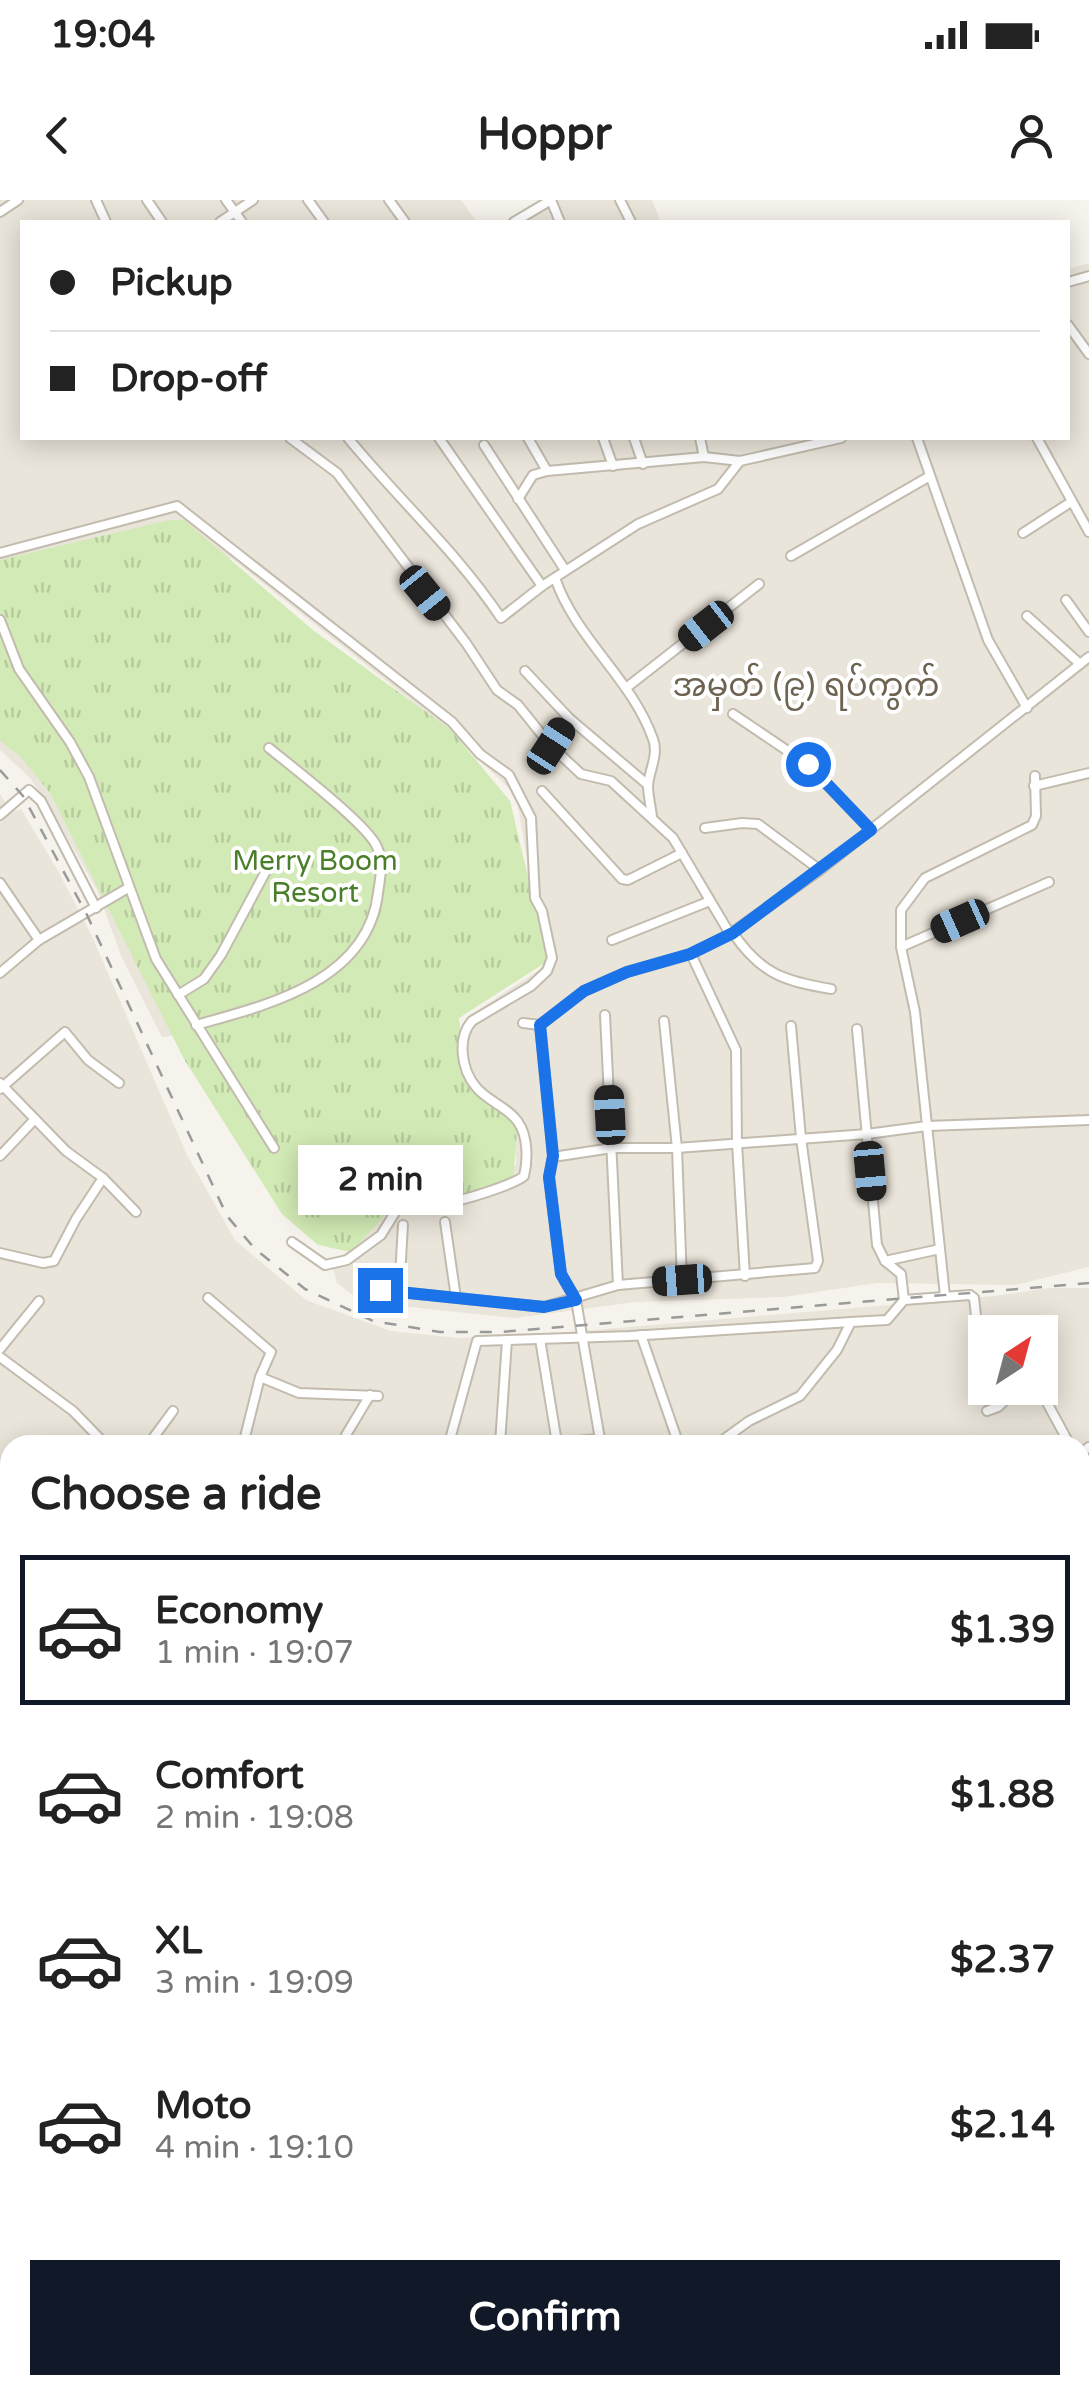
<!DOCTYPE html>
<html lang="en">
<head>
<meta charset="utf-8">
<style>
  :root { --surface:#fff; --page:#f2f2f2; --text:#222; --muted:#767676; --line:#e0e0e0; --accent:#111827 }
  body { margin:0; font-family:"Varela Round","Noto Sans Myanmar",sans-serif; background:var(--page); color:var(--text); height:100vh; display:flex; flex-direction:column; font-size:38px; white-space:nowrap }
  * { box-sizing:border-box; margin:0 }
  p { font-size:32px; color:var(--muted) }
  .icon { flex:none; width:55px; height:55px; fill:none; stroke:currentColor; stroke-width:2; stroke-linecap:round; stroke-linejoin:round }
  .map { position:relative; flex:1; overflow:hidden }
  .sheet { position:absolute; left:0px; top:1235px; width:1090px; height:960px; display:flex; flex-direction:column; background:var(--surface); border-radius:30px 30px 0 0; box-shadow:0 5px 25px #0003 }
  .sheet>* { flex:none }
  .guide { position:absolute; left:20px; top:20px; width:1050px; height:220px; border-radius:0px; box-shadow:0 5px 25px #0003; display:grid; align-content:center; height:220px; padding:0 30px; background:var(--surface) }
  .needle { width:65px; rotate:36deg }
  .controls { position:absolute; left:968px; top:1115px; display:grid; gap:20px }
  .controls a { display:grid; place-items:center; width:90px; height:90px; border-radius:0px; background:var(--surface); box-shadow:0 5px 25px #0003; font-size:50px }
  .end { position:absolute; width:45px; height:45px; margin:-22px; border:12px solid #1a73e8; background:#fff; box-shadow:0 0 0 5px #fff }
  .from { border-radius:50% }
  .bubble { position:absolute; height:70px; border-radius:0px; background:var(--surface); box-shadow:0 5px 25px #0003; font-size:32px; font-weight:800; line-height:70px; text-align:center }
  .car { position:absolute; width:30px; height:60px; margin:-30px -15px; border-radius:12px; box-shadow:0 0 8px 2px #0007; background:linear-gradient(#222 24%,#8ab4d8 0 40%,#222 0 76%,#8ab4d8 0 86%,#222 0) }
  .guide b { display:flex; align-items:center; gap:35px; height:95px; font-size:38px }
  .guide b+b { border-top:2px solid var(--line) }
  .guide i { width:25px; height:25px; background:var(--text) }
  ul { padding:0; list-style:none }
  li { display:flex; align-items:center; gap:30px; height:150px; margin:0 20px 15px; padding:0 10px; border:5px solid transparent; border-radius:0px }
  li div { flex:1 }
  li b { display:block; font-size:38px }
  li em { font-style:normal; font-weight:800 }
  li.on { border-color:var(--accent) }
  li>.icon { width:90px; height:90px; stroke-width:1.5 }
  h2 { padding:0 30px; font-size:45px; line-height:120px }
  .cta { display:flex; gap:20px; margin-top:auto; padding:20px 30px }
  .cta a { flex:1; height:115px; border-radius:0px; background:var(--accent); color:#fff; font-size:40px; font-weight:800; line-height:115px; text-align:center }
  .status { display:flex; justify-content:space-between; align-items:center; height:70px; padding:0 50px; background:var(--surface); direction:ltr }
  .status svg { height:28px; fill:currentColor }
  header { display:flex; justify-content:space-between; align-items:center; height:130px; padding:0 30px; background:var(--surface); font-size:45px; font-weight:800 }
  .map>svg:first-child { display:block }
  .residential { fill:#eae5da; fill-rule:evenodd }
  .park { fill:url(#park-tufts) }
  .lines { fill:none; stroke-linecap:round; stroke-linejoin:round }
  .minor-casing { stroke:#c2bbae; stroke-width:12 }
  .secondary-casing { stroke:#d6c79b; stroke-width:16 }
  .minor { stroke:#fff; stroke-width:8 }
  .secondary { stroke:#fff3cd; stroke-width:11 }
  .rail { stroke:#9a9a9a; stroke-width:2.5; stroke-dasharray:12 12; stroke-linecap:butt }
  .route { stroke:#1a73e8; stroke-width:12 }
  .labels { text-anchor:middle; stroke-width:8; stroke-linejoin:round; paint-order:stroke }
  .park-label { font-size:28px; fill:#4a7f2a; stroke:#fff }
  .quarter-label { font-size:32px; fill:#6e6250; stroke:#fff }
</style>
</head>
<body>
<div class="status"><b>19:04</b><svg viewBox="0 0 49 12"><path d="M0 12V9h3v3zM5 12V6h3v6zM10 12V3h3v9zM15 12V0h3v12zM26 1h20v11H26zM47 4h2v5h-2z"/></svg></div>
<header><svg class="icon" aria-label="back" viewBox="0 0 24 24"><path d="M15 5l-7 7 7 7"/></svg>Hoppr<svg class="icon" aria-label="person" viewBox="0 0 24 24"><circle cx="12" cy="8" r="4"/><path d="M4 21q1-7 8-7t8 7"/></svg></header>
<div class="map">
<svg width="1089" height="2195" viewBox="0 0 1089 2195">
  <defs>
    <pattern id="park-tufts" width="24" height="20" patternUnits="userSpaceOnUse" patternTransform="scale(2.5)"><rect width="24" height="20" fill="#d2eab5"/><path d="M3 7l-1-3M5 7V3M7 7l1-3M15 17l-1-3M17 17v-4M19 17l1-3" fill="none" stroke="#b6ca9c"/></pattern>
  </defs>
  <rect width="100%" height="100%" fill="#f6f3ec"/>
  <!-- residential -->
  <g class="residential">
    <polygon points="0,0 461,0 477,22 22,22 22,238 1068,238 1068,69 1089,63 1089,1067 1015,1085 877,1083 784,1097 636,1102 514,1118 362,1102 337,1083 331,1061 349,1051 389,1000 411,990 454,995 506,980 516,963 514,929 467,890 456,837 467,817 542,768 546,746 537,717 516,595 447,529 231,358 221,363 212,831 162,837 122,758 97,690 52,611 30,578 0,550"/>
    <polygon points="539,0 652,0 661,22 503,22"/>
    <path d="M0,594l12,18 9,-3 37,62 33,63 96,221 48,85 71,60 85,31 67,7 100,-5 436,-37 55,-8h40v1107h-1089v-590l10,-5v585h1070v-940h-1070v326l-10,-20zM985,1132h55v56h-55z"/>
  </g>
  <!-- park -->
  <polygon class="park" points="169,320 184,320 314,431 451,530 510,601 548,761 459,818 464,864 517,929 513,980 451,998 411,987 351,1052 318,1045 282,1014 184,859 50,593 20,556 0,541 0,360"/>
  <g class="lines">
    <!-- minor casing -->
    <g class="minor-casing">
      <g id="minor">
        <polyline points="96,0 106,22"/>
        <polyline points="147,0 162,22"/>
        <polyline points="226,0 242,22"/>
        <polyline points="308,0 324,22"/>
        <polyline points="389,0 405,22"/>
        <polyline points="551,0 560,22"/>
        <polyline points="620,0 631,22"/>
        <polyline points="0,12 18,0"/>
        <polyline points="220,22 253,0"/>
        <polyline points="514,22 551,0"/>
        <polyline points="1068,82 1089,76"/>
        <polyline points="1068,125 1089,154"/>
        <polyline points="290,238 337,273 466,443 497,490 518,505 551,546 569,518"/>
        <path d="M348,238c50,61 109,114 153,180l41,-32"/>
        <polyline points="439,238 542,386 638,324 718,289 740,261"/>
        <polyline points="528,238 547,271 704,257 740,261 841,238"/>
        <polyline points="603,238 613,266"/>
        <polyline points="634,238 643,264"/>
        <polyline points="700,238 704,257"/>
        <polyline points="917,238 988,440 1027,508"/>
        <polyline points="1037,238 1089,332"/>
        <polyline points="484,245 565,370"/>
        <polyline points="518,299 533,275 547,271"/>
        <polyline points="1023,333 1071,302"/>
        <path d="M0,353l177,-47 275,216 28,32 29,21 22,43 4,80 7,13 10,47 -5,13 -16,15 -59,35c-15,17 -11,48 4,66 11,14 32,20 42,35 10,14 10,38 6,54 -9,8 -66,27 -79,26 -14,0 -26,-4 -41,-4l-23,37 -34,25 -22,5 -33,-23"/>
        <polyline points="791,356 930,276"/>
        <path d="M555,378c21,61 77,101 98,161 6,16 -4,31 -5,47 0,9 3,21 4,31"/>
        <polyline points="1066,400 1089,432"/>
        <polyline points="1027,416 1080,464"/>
        <polyline points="0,420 19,469 70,542 89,577 156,759 274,948"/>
        <polyline points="525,471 569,518 648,585"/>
        <polyline points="626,488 759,384"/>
        <polyline points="733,514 807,564 871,630"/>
        <polyline points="551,546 581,574 611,581 673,638 730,734 820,670 1089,457"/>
        <polyline points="1034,586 1089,573"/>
        <polyline points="542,591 622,679 628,680 682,653"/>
        <polyline points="0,615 29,590 41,601 96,708"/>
        <polyline points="705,628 742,623 758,624 820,670"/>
        <polyline points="0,683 39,740"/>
        <path d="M733,733c28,41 51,48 98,56"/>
        <polyline points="612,740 710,701"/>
        <polyline points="901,747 1049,682"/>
        <polyline points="691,754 736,850 737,943 745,1076"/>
        <polyline points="0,773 39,740 128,688"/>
        <polyline points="178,795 204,779 221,755 266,671"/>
        <polyline points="605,815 618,1085"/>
        <polyline points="664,821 677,948 682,1081"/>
        <polyline points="523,823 540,825 584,791 627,772 691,754 730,734"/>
        <path d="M196,825c72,-20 172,-44 182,-132 2,-14 6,-31 -1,-46 -9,-22 -86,-81 -108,-99"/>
        <polyline points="540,825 553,957"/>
        <polyline points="857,829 877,1045 885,1061 901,1074 904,1100"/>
        <polyline points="0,883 66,951 103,978 136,1012"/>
        <polyline points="0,889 65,832 88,860 119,883"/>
        <polyline points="0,956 35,919"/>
        <polyline points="445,1022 456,1098"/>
        <polyline points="0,1053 43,1063 54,1061 76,1019 103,978"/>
        <polyline points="885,1061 940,1049"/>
        <polyline points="380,1090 544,1107 618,1085 815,1068 818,1061 801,938 791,826"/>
        <polyline points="399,1093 403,1025"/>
        <polyline points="945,1096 915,812 901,747 901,710 925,678 1032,625 1036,616 1035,576"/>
        <polyline points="208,1098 271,1152 260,1177 243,1245"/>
        <polyline points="641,1135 679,1245"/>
        <polyline points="540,1139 557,1243"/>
        <polyline points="0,1149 39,1101"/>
        <polyline points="0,1157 73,1211 106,1245"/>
        <polyline points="260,1177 299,1193 378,1196"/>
        <polyline points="1039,1188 1070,1245"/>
        <polyline points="987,1211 998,1207 1018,1188"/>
        <polyline points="598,1239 531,1245 449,1243 477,1141 630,1136 851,1122"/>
        <polyline points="500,1244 507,1140"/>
        <polyline points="148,1245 173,1211"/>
        <polyline points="347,1245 346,1235 370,1195"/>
        <polyline points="601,1245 576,1100 561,1074 549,977 553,957 612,948 677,948 867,934 927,926 1089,920"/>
        <polyline points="716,1245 749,1221 800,1196 837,1150 851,1122 887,1120 904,1100 970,1095 974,1098 978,1133 985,1143"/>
        <polyline points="1080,1254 1089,1247"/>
        <polyline points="1080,1282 1089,1299"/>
        <polyline points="0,1353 10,1345"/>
        <polyline points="1080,1498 1089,1501"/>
        <polyline points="0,1611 10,1605"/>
        <polyline points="1080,1691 1089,1703"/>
        <polyline points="0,1764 10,1762"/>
        <polyline points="1080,1860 1086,1850 1083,1835"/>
        <polyline points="1080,1918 1089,1929"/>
        <polyline points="1080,1949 1089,1938"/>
        <polyline points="0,2005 10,1997"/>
        <polyline points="0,2034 10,2042"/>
        <polyline points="1080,2044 1089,2035"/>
        <polyline points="1083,2125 1089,2121"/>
        <polyline points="188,2185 193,2195"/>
        <polyline points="255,2185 267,2195"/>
        <polyline points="692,2185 712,2195"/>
        <polyline points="201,2195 204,2185"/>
        <polyline points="244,2195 253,2185"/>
        <polyline points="981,2195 986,2185"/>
      </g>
    </g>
    <!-- secondary casing -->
    <g class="secondary-casing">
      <g id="secondary">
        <polyline points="1080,1319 1089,1309"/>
        <polyline points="0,1369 10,1383"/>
        <polyline points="493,2185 498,2195"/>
        <polyline points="680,2195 686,2185"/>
      </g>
    </g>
    <!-- minor -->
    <use href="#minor" class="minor"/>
    <!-- secondary -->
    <use href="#secondary" class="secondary"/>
    <!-- rail -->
    <polyline class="rail" points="0,570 23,596 87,715 227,1016 255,1049 305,1089 373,1121 440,1132 500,1132 1089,1083"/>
  </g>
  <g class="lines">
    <!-- route -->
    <polyline class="route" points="380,1090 544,1107 576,1100 561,1074 549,977 553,956 540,825 584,791 627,772 690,754 733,733 871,630 808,564"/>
  </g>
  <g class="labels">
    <!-- park labels -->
    <g class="park-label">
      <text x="315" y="670">Merry Boom<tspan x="315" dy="32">Resort</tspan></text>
    </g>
    <!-- quarter labels -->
    <g class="quarter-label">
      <text x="806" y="496">အမှတ် (၉) ရပ်ကွက်</text>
    </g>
  </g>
</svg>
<div class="controls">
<a><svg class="needle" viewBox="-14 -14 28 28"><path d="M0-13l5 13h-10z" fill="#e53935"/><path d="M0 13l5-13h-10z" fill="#767676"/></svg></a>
</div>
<i class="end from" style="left:808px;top:564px"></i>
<i class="end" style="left:380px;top:1090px"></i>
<div class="bubble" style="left:298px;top:945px;width:165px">2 min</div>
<i class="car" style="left:425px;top:393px;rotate:141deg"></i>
<i class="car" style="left:706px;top:426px;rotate:232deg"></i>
<i class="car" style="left:551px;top:546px;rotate:33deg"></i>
<i class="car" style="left:960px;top:721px;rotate:246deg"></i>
<i class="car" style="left:610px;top:915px;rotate:357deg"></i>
<i class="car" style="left:870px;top:971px;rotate:175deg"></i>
<i class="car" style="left:682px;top:1080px;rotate:266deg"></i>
<div class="guide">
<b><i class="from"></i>Pickup</b>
<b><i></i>Drop-off</b>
</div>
<section class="sheet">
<h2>Choose a ride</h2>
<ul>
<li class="on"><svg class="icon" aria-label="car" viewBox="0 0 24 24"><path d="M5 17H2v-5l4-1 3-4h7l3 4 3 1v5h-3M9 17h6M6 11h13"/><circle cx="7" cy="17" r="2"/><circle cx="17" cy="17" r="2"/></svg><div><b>Economy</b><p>1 min · 19:07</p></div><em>$1.39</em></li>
<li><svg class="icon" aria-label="car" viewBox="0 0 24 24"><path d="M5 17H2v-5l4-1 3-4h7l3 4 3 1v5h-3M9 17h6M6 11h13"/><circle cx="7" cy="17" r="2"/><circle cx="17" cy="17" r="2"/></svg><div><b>Comfort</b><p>2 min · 19:08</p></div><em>$1.88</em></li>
<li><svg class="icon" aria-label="car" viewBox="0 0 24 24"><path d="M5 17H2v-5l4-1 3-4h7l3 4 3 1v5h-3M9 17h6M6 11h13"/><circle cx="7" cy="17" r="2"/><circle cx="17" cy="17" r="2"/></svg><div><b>XL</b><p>3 min · 19:09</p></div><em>$2.37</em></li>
<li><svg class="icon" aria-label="car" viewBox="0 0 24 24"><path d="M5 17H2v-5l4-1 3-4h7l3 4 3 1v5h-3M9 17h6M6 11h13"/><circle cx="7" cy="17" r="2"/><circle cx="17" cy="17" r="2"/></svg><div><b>Moto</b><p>4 min · 19:10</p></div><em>$2.14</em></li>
</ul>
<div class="cta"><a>Confirm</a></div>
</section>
</div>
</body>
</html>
